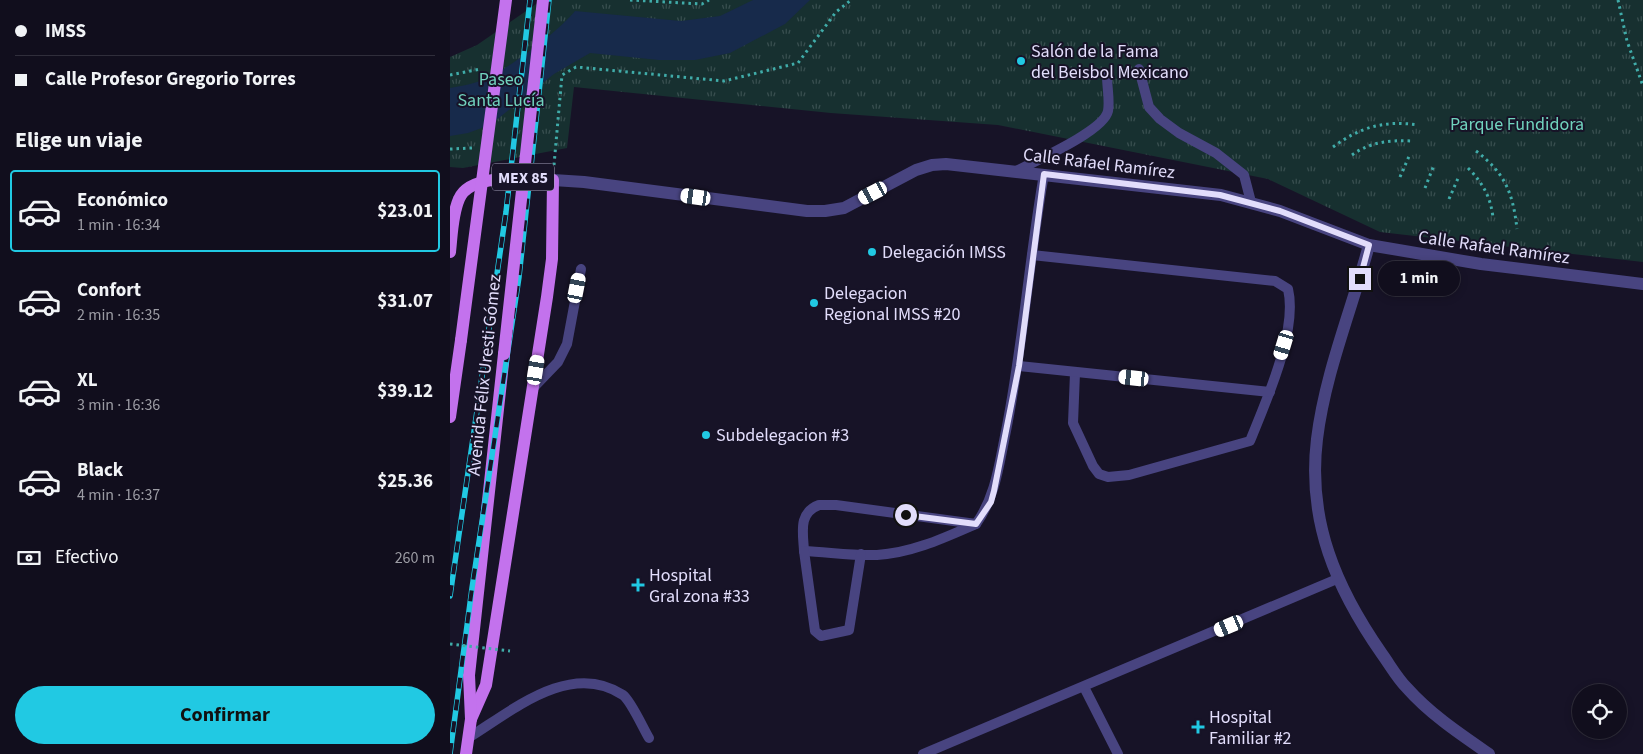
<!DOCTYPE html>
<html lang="es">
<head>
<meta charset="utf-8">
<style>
  :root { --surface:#110e1d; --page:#1a1726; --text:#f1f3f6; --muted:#9c9ca4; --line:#302e3b; --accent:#21c9e3 }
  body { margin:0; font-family:"Source Sans 3",sans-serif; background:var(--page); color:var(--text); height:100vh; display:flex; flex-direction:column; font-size:19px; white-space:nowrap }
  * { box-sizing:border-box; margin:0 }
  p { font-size:16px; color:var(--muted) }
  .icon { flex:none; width:28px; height:28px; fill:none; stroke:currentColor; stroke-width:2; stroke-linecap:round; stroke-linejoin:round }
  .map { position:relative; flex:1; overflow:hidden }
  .sheet { display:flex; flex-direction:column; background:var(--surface); width:450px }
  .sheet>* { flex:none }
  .hud { display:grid; align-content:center; height:110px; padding:0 15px; background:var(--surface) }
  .buttons { position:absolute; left:1122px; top:684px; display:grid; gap:10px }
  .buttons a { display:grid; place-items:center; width:55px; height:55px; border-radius:50%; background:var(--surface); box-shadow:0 2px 8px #0003,0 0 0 1px var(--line); font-size:25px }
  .end { position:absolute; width:22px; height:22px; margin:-11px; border:6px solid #e2ddfb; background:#111; box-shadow:0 0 0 2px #111 }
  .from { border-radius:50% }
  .bubble { position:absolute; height:35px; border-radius:18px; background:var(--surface); box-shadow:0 2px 8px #0003,0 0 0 1px var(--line); font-size:16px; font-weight:700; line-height:35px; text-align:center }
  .car { position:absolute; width:15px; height:30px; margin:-15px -8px; border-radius:6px; box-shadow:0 0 4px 1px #0007; background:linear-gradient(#fff 24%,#345 0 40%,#fff 0 76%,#345 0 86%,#fff 0) }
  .hud b { display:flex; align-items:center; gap:18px; height:48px; font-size:19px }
  .hud b+b { border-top:1px solid var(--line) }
  .hud i { width:12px; height:12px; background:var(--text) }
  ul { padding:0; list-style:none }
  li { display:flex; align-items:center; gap:15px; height:82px; margin:0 10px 8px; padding:0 5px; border:2px solid transparent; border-radius:5px }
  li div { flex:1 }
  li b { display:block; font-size:19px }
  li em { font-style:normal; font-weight:700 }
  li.active { border-color:var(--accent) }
  li>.icon { width:45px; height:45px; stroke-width:1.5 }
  h2 { padding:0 15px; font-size:22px; line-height:60px }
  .pay { display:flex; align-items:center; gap:12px; height:55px; padding:0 15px; font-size:19px }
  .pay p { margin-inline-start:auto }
  .cta { display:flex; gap:10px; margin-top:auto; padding:10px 15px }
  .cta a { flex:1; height:58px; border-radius:30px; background:var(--accent); color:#111; font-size:20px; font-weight:700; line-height:58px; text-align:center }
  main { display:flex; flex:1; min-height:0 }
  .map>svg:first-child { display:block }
  .park { fill:url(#park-tufts) }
  .water { fill:#172a4b }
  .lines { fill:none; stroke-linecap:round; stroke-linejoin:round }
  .path { stroke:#40aca9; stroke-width:3; stroke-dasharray:2.5 4; stroke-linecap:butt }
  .service { stroke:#484480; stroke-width:10 }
  .minor { stroke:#484480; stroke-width:12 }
  .primary { stroke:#c372ed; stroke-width:12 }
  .rail-casing { stroke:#21c9e3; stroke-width:5.5 }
  .rail { stroke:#171327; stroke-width:4; stroke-dasharray:11; stroke-linecap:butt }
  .path-bridge { stroke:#40aca9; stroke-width:3; stroke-dasharray:2.5 4; stroke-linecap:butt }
  .primary-bridge { stroke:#c372ed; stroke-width:12 }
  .route { stroke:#e2ddfb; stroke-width:6 }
  .poi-dot { fill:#21c9e3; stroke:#171327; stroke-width:2 }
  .labels { text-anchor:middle; stroke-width:4; stroke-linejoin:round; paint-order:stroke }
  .shield { fill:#171327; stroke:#a5a0bb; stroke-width:1 }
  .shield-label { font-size:16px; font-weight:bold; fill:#e2ddfb }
  .poi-label { font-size:18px; fill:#e2ddfb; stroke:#171327; text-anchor:start }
  .park-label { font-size:18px; fill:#71d3be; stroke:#171327 }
  .street-label { font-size:18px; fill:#e2ddfb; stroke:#171327 }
</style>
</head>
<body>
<main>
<section class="sheet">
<div class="hud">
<b><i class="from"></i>IMSS</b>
<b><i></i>Calle Profesor Gregorio Torres</b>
</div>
<h2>Elige un viaje</h2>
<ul>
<li class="active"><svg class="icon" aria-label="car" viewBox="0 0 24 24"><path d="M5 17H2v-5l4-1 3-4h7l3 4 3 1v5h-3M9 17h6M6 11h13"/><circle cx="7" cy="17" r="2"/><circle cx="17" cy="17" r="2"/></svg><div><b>Económico</b><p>1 min · 16:34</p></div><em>$23.01</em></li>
<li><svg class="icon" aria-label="car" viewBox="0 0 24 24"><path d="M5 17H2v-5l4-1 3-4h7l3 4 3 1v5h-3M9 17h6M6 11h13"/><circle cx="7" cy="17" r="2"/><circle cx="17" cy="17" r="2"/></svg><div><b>Confort</b><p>2 min · 16:35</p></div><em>$31.07</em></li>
<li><svg class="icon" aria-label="car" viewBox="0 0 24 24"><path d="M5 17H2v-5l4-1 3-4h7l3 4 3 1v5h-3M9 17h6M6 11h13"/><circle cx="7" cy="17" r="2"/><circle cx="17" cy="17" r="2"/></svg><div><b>XL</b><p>3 min · 16:36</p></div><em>$39.12</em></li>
<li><svg class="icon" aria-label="car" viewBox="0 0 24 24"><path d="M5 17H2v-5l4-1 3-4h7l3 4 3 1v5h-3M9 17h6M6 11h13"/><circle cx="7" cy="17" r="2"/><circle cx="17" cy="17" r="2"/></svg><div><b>Black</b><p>4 min · 16:37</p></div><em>$25.36</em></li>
</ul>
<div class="pay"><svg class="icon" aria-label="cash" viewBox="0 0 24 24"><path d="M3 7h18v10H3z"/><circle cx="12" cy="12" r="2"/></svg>Efectivo<p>260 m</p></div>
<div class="cta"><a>Confirmar</a></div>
</section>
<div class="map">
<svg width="1193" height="754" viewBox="0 0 1193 754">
  <defs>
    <pattern id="park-tufts" width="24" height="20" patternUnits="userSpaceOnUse" patternTransform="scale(1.25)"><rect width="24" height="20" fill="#173030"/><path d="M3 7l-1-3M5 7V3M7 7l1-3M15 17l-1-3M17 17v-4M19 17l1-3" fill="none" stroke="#384e4f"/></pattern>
  </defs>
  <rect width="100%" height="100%" fill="#171327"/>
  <!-- park -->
  <polygon class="park" points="92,0 1193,0 1193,262 930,232 818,179 548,125 381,113 124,87 117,148 13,168 0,167 0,57 27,45"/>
  <!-- water -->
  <path class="water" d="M303,0h57l-25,24 -55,29 -35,7h-36l-69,-7 -36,21 -64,51 -22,8 -18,3v-48c9,-2 18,-3 27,-6 27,-9 80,-49 98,-71l106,10 39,-5z"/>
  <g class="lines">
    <!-- path -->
    <g class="path">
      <polyline points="180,0 252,4 259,0"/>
      <polyline points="1168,0 1177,41 1193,86"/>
      <polyline points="0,75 31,69"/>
      <path d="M883,147c27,-20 52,-27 85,-22"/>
      <polyline points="0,149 22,148"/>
      <path d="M1026,151c29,22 37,42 41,78"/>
      <path d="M902,155c18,-13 37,-15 59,-14"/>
      <polyline points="104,165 112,75 126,67 274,81 348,63 386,12 401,0"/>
      <path d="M1018,168c15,15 23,30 25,50"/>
      <polyline points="950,177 960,154"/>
      <polyline points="975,188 984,165"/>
      <polyline points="999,199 1009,176"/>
    </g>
    <!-- service -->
    <g class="service">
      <polyline points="689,69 699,107 710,119 729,133 766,153 794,175 801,202"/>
      <path d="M566,171c19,-10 88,-40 92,-60 2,-10 -1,-24 -1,-35"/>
      <path d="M582,255l243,26 13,8c10,42 -22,112 -38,152l-121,34 -21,2 -9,-3 -6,-8 -20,-43 2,-50"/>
      <polyline points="569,366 820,392"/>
      <polyline points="83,388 108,362 117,344 131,269"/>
      <path d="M369,505h17l140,19c-32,14 -64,29 -99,31 -24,1 -49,-3 -73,-4 -1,-19 -6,-38 15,-46z"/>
      <path d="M526,524c20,-28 23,-60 30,-93 17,-85 23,-172 38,-257"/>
      <polyline points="354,551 365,631 371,636 399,630 411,554"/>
      <polyline points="634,687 668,754"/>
      <path d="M18,738c44,-27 102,-78 155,-43 8,6 20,33 26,43"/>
      <polyline points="473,754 887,579"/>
    </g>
    <!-- minor -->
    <g class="minor">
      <polyline points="103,180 134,182 357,211 375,211 394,208 466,170 482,165 496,164 771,195 830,211 919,245 1031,264 1193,284"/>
      <path d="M919,245c-17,64 -44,128 -52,194 -10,82 19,149 65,215 8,11 15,24 25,34 23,26 53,46 82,66"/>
    </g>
    <!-- primary -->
    <g class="primary">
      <path d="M0,252c2,-17 2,-37 9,-53 11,-27 70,-20 94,-19l-1,79 -5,38 -61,388 -15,34"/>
      <polyline points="0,417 11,340"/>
      <polyline points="16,754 21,719 19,675 54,354"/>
    </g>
    <!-- rail casing -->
    <g class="rail-casing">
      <g id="rail">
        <polyline points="0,596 56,212 80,0"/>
        <polyline points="0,754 22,588 69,277 99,0"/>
      </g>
    </g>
    <!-- rail -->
    <use href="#rail" class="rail"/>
    <!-- path-bridge -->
    <polyline class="path-bridge" points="0,644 60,651"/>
    <!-- primary-bridge -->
    <g class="primary-bridge">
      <polyline points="11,340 56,0"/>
      <polyline points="54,354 93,0"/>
    </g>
  </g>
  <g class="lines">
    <!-- route -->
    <polyline class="route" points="456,515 526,524 541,502 544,491 569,366 594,174 770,195 830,211 919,245 910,279"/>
  </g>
  <!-- markers -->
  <g class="poi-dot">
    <circle cx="571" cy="61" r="5"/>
    <circle cx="422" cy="252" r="5"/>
    <circle cx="364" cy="303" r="5"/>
    <circle cx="256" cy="435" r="5"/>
    <path d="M185.5 577.5h5v5h5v5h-5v5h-5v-5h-5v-5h5z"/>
    <path d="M745.5 719.5h5v5h5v5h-5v5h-5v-5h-5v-5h5z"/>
  </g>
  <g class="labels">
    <!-- shield labels -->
    <rect class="shield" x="42" y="163.5" width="62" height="27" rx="4"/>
    <g class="shield-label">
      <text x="73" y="183">MEX 85</text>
    </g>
    <!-- poi labels -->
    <g class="poi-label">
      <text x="581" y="57">Salón de la Fama<tspan x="581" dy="21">del Beisbol Mexicano</tspan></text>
      <text x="432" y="258">Delegación IMSS</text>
      <text x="374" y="299">Delegacion<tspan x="374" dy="21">Regional IMSS #20</tspan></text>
      <text x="266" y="441">Subdelegacion #3</text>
      <text x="199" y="581">Hospital<tspan x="199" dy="21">Gral zona #33</tspan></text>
      <text x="759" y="723">Hospital<tspan x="759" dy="21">Familiar #2</tspan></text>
    </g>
    <!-- park labels -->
    <g class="park-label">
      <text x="51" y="85">Paseo<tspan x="51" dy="21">Santa Lucía</tspan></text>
      <text x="1067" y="130">Parque Fundidora</text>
    </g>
    <!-- street labels -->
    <g class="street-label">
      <text transform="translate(649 163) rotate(7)" y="6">Calle Rafael Ramírez</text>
      <text transform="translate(1044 247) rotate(8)" y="6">Calle Rafael Ramírez</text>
      <text transform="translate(34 375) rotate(-84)" y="6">Avenida Félix Uresti Gómez</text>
    </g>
  </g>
</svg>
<div class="buttons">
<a><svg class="icon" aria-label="locate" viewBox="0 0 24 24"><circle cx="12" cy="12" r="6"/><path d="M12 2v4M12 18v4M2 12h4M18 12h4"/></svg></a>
</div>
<i class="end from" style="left:456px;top:515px"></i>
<i class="end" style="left:910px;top:279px"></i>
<div class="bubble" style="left:928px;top:261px;width:82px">1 min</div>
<i class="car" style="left:423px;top:193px;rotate:242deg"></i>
<i class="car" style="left:246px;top:197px;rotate:278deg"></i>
<i class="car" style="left:127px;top:288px;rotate:11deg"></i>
<i class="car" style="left:834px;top:345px;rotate:197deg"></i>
<i class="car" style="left:86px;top:370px;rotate:9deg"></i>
<i class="car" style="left:684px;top:378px;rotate:276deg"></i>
<i class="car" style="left:779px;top:626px;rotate:247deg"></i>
</div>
</main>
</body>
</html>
